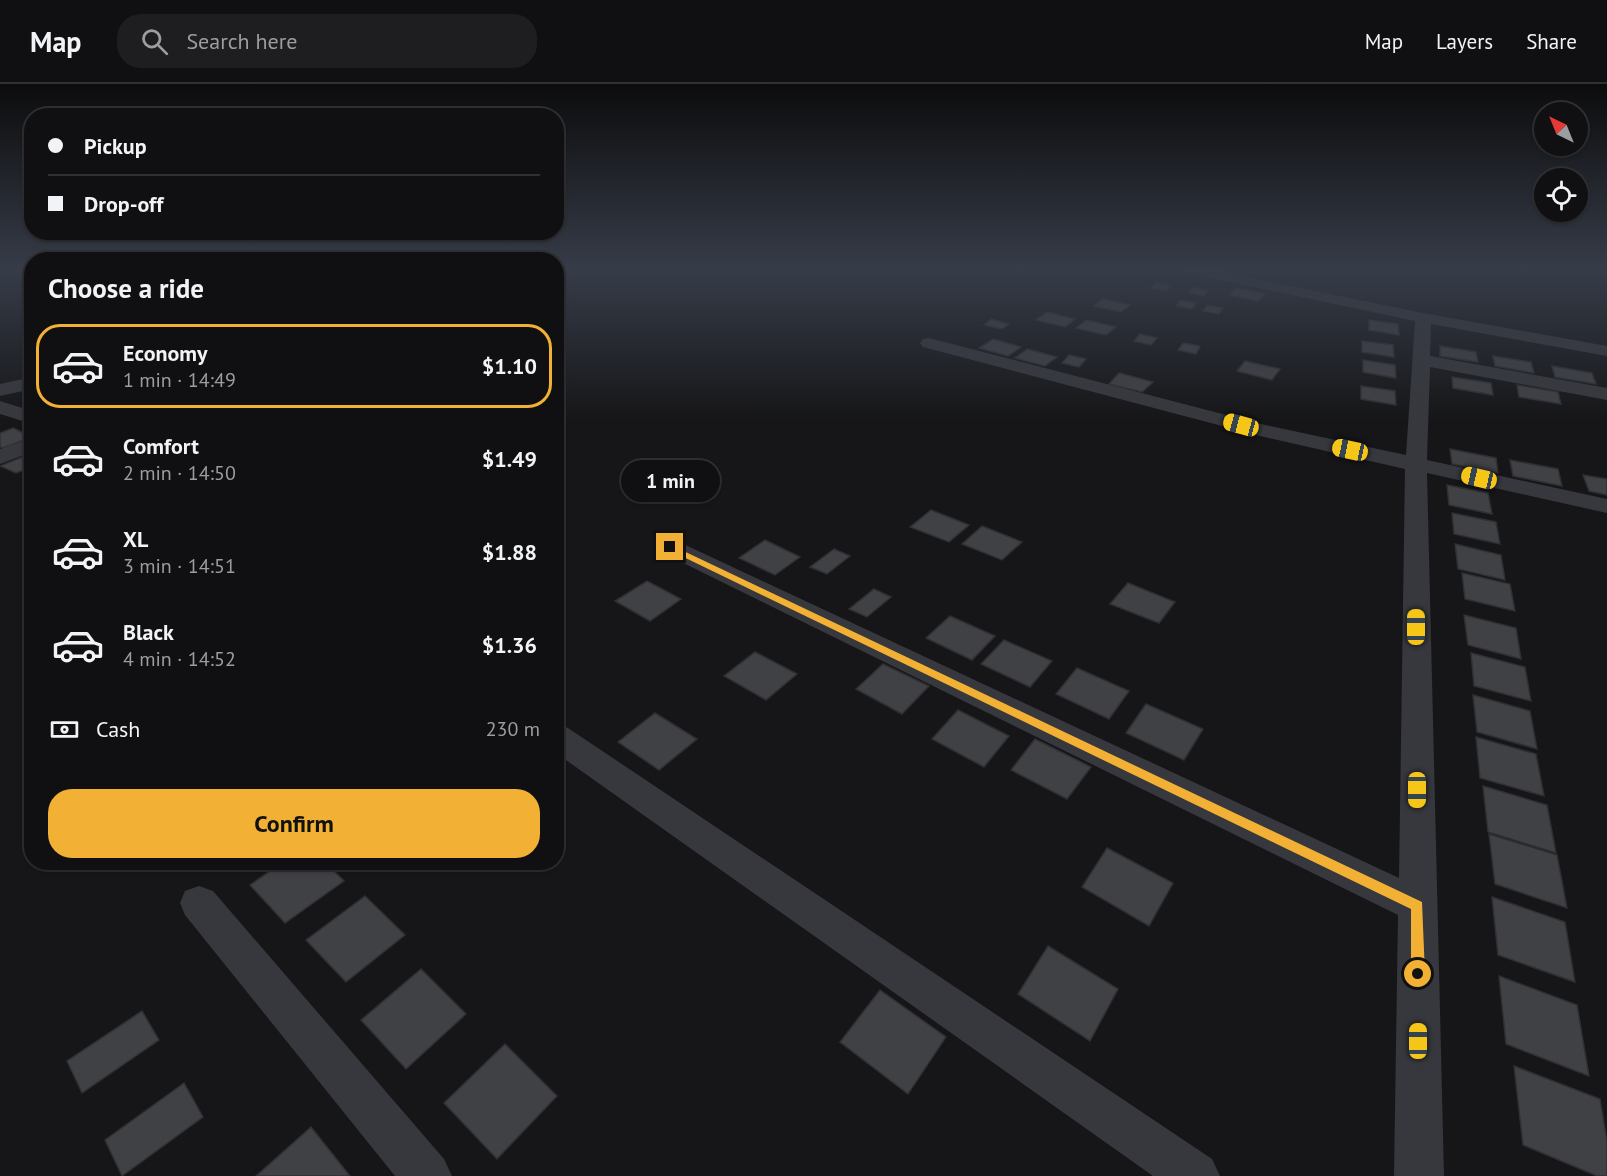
<!DOCTYPE html>
<html lang="en">
<head>
<meta charset="utf-8">
<style>
  :root { --surface:#101012; --page:#1e1e20; --text:#f1f3f6; --muted:#9c9d9f; --line:#303032; --accent:#f2b134 }
  body { margin:0; font-family:"PT Sans",sans-serif; background:var(--page); color:var(--text); height:100vh; display:flex; flex-direction:column; font-size:22px; white-space:nowrap }
  * { box-sizing:border-box; margin:0 }
  p { font-size:20px; color:var(--muted) }
  .icon { flex:none; width:33px; height:33px; fill:none; stroke:currentColor; stroke-width:2; stroke-linecap:round; stroke-linejoin:round }
  .map { position:relative; flex:1; overflow:hidden }
  .details { position:absolute; left:24px; top:168px; width:540px; height:618px; display:flex; flex-direction:column; background:var(--surface); border-radius:24px; box-shadow:0 2px 4px #0004,0 0 0 2px var(--line) }
  .details>* { flex:none }
  .banner { position:absolute; left:24px; top:24px; width:540px; height:132px; border-radius:24px; box-shadow:0 2px 4px #0004,0 0 0 2px var(--line); display:grid; align-content:center; height:132px; padding:0 24px; background:var(--surface) }
  .needle { width:39px; rotate:317deg }
  .buttons { position:absolute; left:1534px; top:18px; display:grid; gap:12px }
  .buttons a { display:grid; place-items:center; width:54px; height:54px; border-radius:50%; background:var(--surface); box-shadow:0 2px 4px #0004,0 0 0 2px var(--line); font-size:30px }
  .end { position:absolute; width:27px; height:27px; margin:-14px; border:8px solid #f2b134; background:#111; box-shadow:0 0 0 3px #111 }
  .from { border-radius:50% }
  .bubble { position:absolute; height:42px; border-radius:21px; background:var(--surface); box-shadow:0 2px 4px #0004,0 0 0 2px var(--line); font-size:20px; font-weight:700; line-height:42px; text-align:center }
  .car { position:absolute; width:18px; height:36px; margin:-18px -9px; border-radius:8px; box-shadow:0 0 4px 2px #0007; background:linear-gradient(#f5c518 24%,#345 0 40%,#f5c518 0 76%,#345 0 86%,#f5c518 0) }
  .banner b { display:flex; align-items:center; gap:21px; height:57px; font-size:22px }
  .banner b+b { border-top:2px solid var(--line) }
  .banner i { width:15px; height:15px; background:var(--text) }
  ul { padding:0; list-style:none }
  li { display:flex; align-items:center; gap:18px; height:84px; margin:0 12px 9px; padding:0 12px; border:3px solid transparent; border-radius:24px }
  li div { flex:1 }
  li b { display:block; font-size:22px }
  li em { font-style:normal; font-weight:700 }
  li.selected { border-color:var(--accent) }
  li>.icon { width:54px; height:54px; stroke-width:1.5 }
  h2 { padding:0 24px; font-size:27px; line-height:72px }
  .pay { display:flex; align-items:center; gap:15px; height:66px; padding:0 24px; font-size:22px }
  .pay p { margin-inline-start:auto }
  .button { display:flex; gap:12px; margin-top:auto; padding:12px 24px }
  .button a { flex:1; height:69px; border-radius:24px; background:var(--accent); color:#111; font-size:24px; font-weight:700; line-height:69px; text-align:center }
  header { display:flex; align-items:center; gap:36px; box-sizing:border-box; height:84px; padding:0 30px; background:var(--surface); border-bottom:2px solid var(--line) }
  header strong { font-size:28px }
  nav { display:flex; gap:33px; margin-inline-start:auto; font-size:21px }
  .search { width:420px; height:54px; background:var(--page); display:flex; align-items:center; gap:15px; box-sizing:border-box; padding:0 21px; border-radius:24px; color:var(--muted); font-size:22px }
  .map>svg:first-child { display:block }
  .building { fill:#404145; stroke:#303034; stroke-width:1.5 }
  .lines { fill:none; stroke-linecap:round; stroke-linejoin:round }
  .minor { fill:#37383d; fill-rule:evenodd }
  .route { fill:#f2b134 }
</style>
</head>
<body>
<header>
<strong>Map</strong>
<div class="search"><svg class="icon" aria-label="search" viewBox="0 0 24 24"><circle cx="10" cy="10" r="6"/><path d="M15 15l6 6"/></svg>Search here</div>
<nav><a>Map</a><a>Layers</a><a>Share</a></nav>
</header>
<div class="map">
<svg width="1607" height="1092" viewBox="0 0 1607 1092">
  <rect width="100%" height="100%" fill="#161618"/>
  <!-- building -->
  <g class="building">
    <polygon points="1156,198 1171,201 1167,207 1151,204"/>
    <polygon points="1193,203 1208,206 1204,212 1188,209"/>
    <polygon points="1236,204 1265,210 1258,217 1229,211"/>
    <polygon points="1103,215 1130,221 1121,228 1093,222"/>
    <polygon points="1180,216 1196,219 1192,225 1176,222"/>
    <polygon points="1207,221 1223,224 1219,230 1203,227"/>
    <polygon points="1047,228 1075,235 1065,243 1036,236"/>
    <polygon points="991,235 1009,240 1002,245 984,241"/>
    <polygon points="1086,236 1116,243 1106,251 1076,244"/>
    <polygon points="1369,236 1398,240 1399,251 1369,246"/>
    <polygon points="1140,250 1157,254 1151,261 1134,257"/>
    <polygon points="993,255 1021,263 1008,272 979,264"/>
    <polygon points="1362,257 1393,261 1394,273 1362,268"/>
    <polygon points="1183,259 1200,262 1196,270 1178,266"/>
    <polygon points="1440,262 1476,268 1478,278 1440,272"/>
    <polygon points="1027,265 1057,273 1045,282 1015,274"/>
    <polygon points="1069,271 1086,275 1079,283 1062,279"/>
    <polygon points="1493,272 1531,278 1534,289 1495,282"/>
    <polygon points="1363,276 1395,281 1396,294 1363,288"/>
    <polygon points="1245,277 1280,285 1272,296 1237,287"/>
    <polygon points="1552,282 1592,289 1596,300 1555,293"/>
    <polygon points="1119,289 1153,298 1142,308 1109,300"/>
    <polygon points="1452,293 1491,299 1493,311 1453,304"/>
    <polygon points="1517,301 1558,308 1561,320 1519,313"/>
    <polygon points="1361,302 1395,307 1396,321 1361,315"/>
    <polygon points="13,344 32,353 3,364 0,363 0,349"/>
    <polygon points="1450,365 1496,374 1498,389 1452,380"/>
    <polygon points="32,369 32,383 16,389 0,382"/>
    <polygon points="1510,376 1558,385 1562,402 1513,392"/>
    <polygon points="1583,391 1607,395 1607,411 1589,407"/>
    <polygon points="1447,401 1488,409 1492,430 1449,421"/>
    <polygon points="931,426 969,441 949,458 910,443"/>
    <polygon points="1452,429 1496,438 1500,460 1454,450"/>
    <polygon points="982,442 1022,458 1002,476 962,460"/>
    <polygon points="765,456 800,473 775,491 739,474"/>
    <polygon points="1455,460 1501,471 1505,496 1458,485"/>
    <polygon points="834,465 850,472 827,490 810,483"/>
    <polygon points="1462,489 1510,500 1515,527 1465,515"/>
    <polygon points="647,497 681,515 650,537 615,517"/>
    <polygon points="1128,499 1175,518 1159,539 1110,520"/>
    <polygon points="874,505 891,513 867,533 849,525"/>
    <polygon points="1464,531 1516,544 1521,575 1468,561"/>
    <polygon points="950,532 995,552 972,576 926,554"/>
    <polygon points="1004,556 1052,577 1030,603 981,580"/>
    <polygon points="755,568 797,590 766,616 724,592"/>
    <polygon points="1471,569 1525,583 1531,617 1474,602"/>
    <polygon points="883,580 929,602 902,630 856,605"/>
    <polygon points="1077,584 1129,607 1109,635 1056,610"/>
    <polygon points="1473,611 1530,627 1537,665 1477,648"/>
    <polygon points="1146,620 1203,645 1184,676 1126,649"/>
    <polygon points="958,626 1009,652 984,683 932,655"/>
    <polygon points="655,629 697,655 659,686 618,658"/>
    <polygon points="1476,653 1536,670 1544,712 1480,694"/>
    <polygon points="1035,655 1091,683 1067,715 1011,686"/>
    <polygon points="1483,702 1547,721 1556,769 1488,748"/>
    <polygon points="1489,750 1557,771 1567,824 1495,800"/>
    <polygon points="1107,764 1173,799 1149,842 1082,803"/>
    <polygon points="283,778 325,778 344,797 285,839 250,801"/>
    <polygon points="365,812 405,851 346,898 306,856"/>
    <polygon points="1492,813 1565,838 1575,898 1498,871"/>
    <polygon points="1048,862 1118,905 1090,957 1018,910"/>
    <polygon points="421,885 466,930 406,985 361,936"/>
    <polygon points="1499,892 1577,921 1589,992 1506,960"/>
    <polygon points="880,906 946,953 908,1010 840,958"/>
    <polygon points="142,927 159,956 82,1009 67,977"/>
    <polygon points="505,960 557,1012 497,1075 444,1019"/>
    <polygon points="1514,982 1600,1015 1607,1057 1607,1092 1597,1092 1523,1061"/>
    <polygon points="184,999 203,1033 122,1092 105,1056"/>
    <polygon points="311,1043 350,1092 256,1092"/>
  </g>
  <g class="lines">
    <!-- minor -->
    <g class="minor">
      <polygon points="1182,185 1208,185 1423,229 1607,262 1607,272 1431,240 1430,272 1607,304 1607,316 1430,283 1427,376 1607,415 1607,429 1427,389 1444,1092 1394,1092 1398,831 661,468 657,463 661,458 670,455 679,458 1399,794 1405,385 1256,351 923,263 920,259 923,255 929,254 1265,341 1406,371 1415,237 1189,189"/>
      <polygon points="32,293 32,305 0,312 0,300"/>
      <polygon points="0,317 32,327 32,340 0,330"/>
      <polygon points="32,354 32,368 0,380 0,365"/>
      <polygon points="556,640 568,644 1212,1075 1220,1092 1153,1092 556,669"/>
      <polygon points="199,802 213,807 444,1075 452,1092 395,1092 185,831 180,819 185,807"/>
    </g>
  </g>
  <!-- sky -->
  <linearGradient id="sky" x2="0" y2="1"><stop stop-color="#0c0c0d"/><stop offset="0.55" stop-color="#363c48"/><stop offset="1" stop-color="#363c48" stop-opacity="0"/></linearGradient>
  <rect width="1607" height="337" fill="url(#sky)"/>
  <!-- route -->
  <polygon class="route" points="667,462 673,462 1422,818 1425,890 1423,894 1418,896 1413,894 1411,890 1411,825 667,465"/>
</svg>
<div class="buttons">
<a><svg class="needle" viewBox="-14 -14 28 28"><path d="M0-13l5 13h-10z" fill="#e53935"/><path d="M0 13l5-13h-10z" fill="#9c9d9f"/></svg></a>
<a><svg class="icon" aria-label="locate" viewBox="0 0 24 24"><circle cx="12" cy="12" r="6"/><path d="M12 2v4M12 18v4M2 12h4M18 12h4"/></svg></a>
</div>
<i class="end from" style="left:1418px;top:890px"></i>
<i class="end" style="left:670px;top:463px"></i>
<div class="bubble" style="left:621px;top:376px;width:99px">1 min</div>
<i class="car" style="left:1241px;top:341px;rotate:285deg"></i>
<i class="car" style="left:1350px;top:366px;rotate:282deg"></i>
<i class="car" style="left:1479px;top:394px;rotate:283deg"></i>
<i class="car" style="left:1416px;top:543px;rotate:0deg"></i>
<i class="car" style="left:1417px;top:706px;rotate:180deg"></i>
<i class="car" style="left:1418px;top:957px;rotate:0deg"></i>
<div class="banner">
<b><i class="from"></i>Pickup</b>
<b><i></i>Drop-off</b>
</div>
<section class="details">
<h2>Choose a ride</h2>
<ul>
<li class="selected"><svg class="icon" aria-label="car" viewBox="0 0 24 24"><path d="M5 17H2v-5l4-1 3-4h7l3 4 3 1v5h-3M9 17h6M6 11h13"/><circle cx="7" cy="17" r="2"/><circle cx="17" cy="17" r="2"/></svg><div><b>Economy</b><p>1 min · 14:49</p></div><em>$1.10</em></li>
<li><svg class="icon" aria-label="car" viewBox="0 0 24 24"><path d="M5 17H2v-5l4-1 3-4h7l3 4 3 1v5h-3M9 17h6M6 11h13"/><circle cx="7" cy="17" r="2"/><circle cx="17" cy="17" r="2"/></svg><div><b>Comfort</b><p>2 min · 14:50</p></div><em>$1.49</em></li>
<li><svg class="icon" aria-label="car" viewBox="0 0 24 24"><path d="M5 17H2v-5l4-1 3-4h7l3 4 3 1v5h-3M9 17h6M6 11h13"/><circle cx="7" cy="17" r="2"/><circle cx="17" cy="17" r="2"/></svg><div><b>XL</b><p>3 min · 14:51</p></div><em>$1.88</em></li>
<li><svg class="icon" aria-label="car" viewBox="0 0 24 24"><path d="M5 17H2v-5l4-1 3-4h7l3 4 3 1v5h-3M9 17h6M6 11h13"/><circle cx="7" cy="17" r="2"/><circle cx="17" cy="17" r="2"/></svg><div><b>Black</b><p>4 min · 14:52</p></div><em>$1.36</em></li>
</ul>
<div class="pay"><svg class="icon" aria-label="cash" viewBox="0 0 24 24"><path d="M3 7h18v10H3z"/><circle cx="12" cy="12" r="2"/></svg>Cash<p>230 m</p></div>
<div class="button"><a>Confirm</a></div>
</section>
</div>
</body>
</html>
